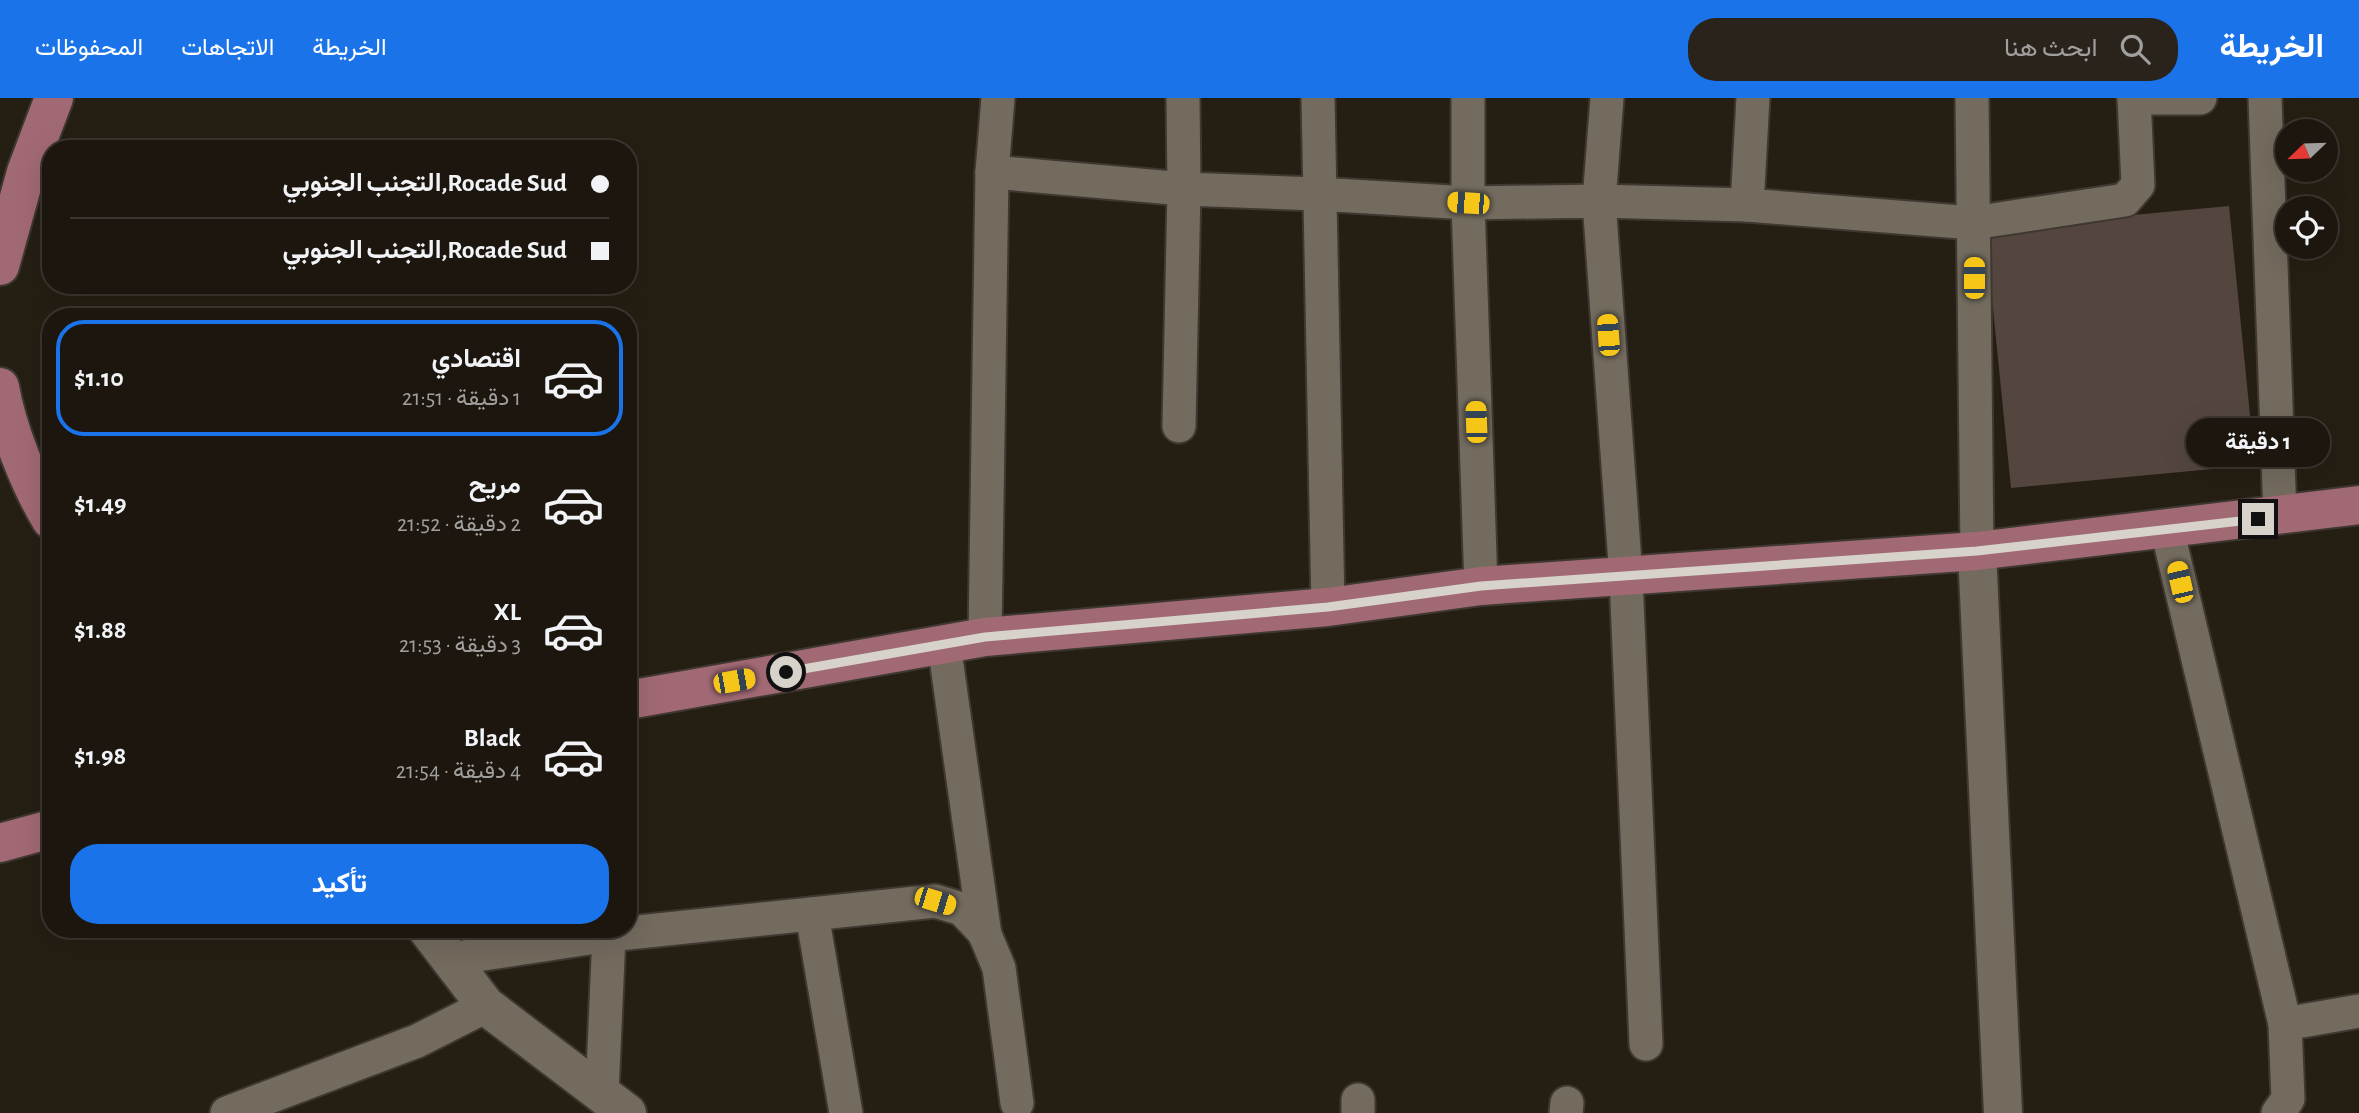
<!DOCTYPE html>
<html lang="ar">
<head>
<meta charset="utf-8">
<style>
  :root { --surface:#1c160e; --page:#29231c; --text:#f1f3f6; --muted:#a09f9e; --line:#3a352e; --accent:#1a73e8 }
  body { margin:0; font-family:"Alegreya Sans",Vazirmatn,sans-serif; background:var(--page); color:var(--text); direction:rtl; height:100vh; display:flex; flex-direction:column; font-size:26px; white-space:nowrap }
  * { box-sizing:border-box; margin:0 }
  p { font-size:23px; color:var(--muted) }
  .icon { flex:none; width:38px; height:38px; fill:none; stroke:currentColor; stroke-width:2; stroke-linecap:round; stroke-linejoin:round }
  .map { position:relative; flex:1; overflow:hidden; direction:ltr }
  .sheet { position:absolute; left:42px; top:210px; width:595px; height:630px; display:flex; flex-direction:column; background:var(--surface); border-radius:28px; box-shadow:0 7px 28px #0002,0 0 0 2px var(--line); direction:rtl }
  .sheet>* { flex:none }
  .guide { position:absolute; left:42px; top:42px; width:595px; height:154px; border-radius:28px; box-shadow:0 7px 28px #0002,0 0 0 2px var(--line); direction:rtl; display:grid; align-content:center; height:154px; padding:0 28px; background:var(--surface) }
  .needle { width:46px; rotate:247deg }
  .tools { position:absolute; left:2275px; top:21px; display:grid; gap:14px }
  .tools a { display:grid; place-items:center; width:63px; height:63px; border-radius:50%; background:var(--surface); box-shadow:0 7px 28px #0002,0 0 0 2px var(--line); font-size:35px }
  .end { position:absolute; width:32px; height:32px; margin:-16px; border:9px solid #d7d2ca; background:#111; box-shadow:0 0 0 4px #111 }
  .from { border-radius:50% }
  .bubble { position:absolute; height:49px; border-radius:24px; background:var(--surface); box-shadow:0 7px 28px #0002,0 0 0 2px var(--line); font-size:23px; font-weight:700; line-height:49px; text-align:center; direction:rtl }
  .car { position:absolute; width:21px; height:42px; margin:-21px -10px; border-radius:9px; box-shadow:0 0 5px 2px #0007; background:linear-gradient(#f5c518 24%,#345 0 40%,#f5c518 0 76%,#345 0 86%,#f5c518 0) }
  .guide b { display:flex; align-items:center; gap:24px; height:66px; font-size:26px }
  .guide b+b { border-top:2px solid var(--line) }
  .guide i { width:18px; height:18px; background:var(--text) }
  ul { padding:12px 0 0; list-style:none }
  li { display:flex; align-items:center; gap:21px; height:116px; margin:0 14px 10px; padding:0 14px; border:4px solid transparent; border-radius:28px }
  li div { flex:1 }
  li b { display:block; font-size:26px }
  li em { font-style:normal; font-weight:700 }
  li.active { border-color:var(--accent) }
  li>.icon { width:63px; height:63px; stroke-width:1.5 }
  .button { display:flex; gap:14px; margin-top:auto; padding:14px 28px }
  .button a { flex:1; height:80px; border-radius:28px; background:var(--accent); color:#fff; font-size:28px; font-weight:700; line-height:80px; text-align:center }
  header { display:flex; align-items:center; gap:42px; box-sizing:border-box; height:98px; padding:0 35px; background:var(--accent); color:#fff }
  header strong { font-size:33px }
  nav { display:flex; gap:38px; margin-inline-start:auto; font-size:24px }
  .search { width:490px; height:63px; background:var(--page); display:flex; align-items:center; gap:18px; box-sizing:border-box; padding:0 24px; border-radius:28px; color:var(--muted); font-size:26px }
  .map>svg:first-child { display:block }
  .building { fill:#54463f }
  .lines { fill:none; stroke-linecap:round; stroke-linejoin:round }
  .minor-casing { stroke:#3e3831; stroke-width:37 }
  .tertiary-casing { stroke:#3e3831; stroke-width:42 }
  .primary-casing { stroke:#3e3831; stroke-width:42 }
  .minor { stroke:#736b5e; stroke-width:33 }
  .tertiary { stroke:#736b5e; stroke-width:38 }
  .primary { stroke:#a16974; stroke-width:38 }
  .route { stroke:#d7d2ca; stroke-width:9 }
</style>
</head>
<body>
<header>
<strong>الخريطة</strong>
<div class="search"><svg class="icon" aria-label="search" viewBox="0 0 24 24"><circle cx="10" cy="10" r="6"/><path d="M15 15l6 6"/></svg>ابحث هنا</div>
<nav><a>الخريطة</a><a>الاتجاهات</a><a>المحفوظات</a></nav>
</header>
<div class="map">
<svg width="2359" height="1015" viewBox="0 0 2359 1015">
  <rect width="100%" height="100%" fill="#251e13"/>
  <!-- building -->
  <polygon class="building" points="2229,108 2255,367 2011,390 1985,131"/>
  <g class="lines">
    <!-- minor casing -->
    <g class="minor-casing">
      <g id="minor">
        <polyline points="1183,0 1184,91 1318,96 1468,105 1481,488"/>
        <polyline points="1318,0 1328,509"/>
        <polyline points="1468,0 1468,105 1599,103 1626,479 1646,946"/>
        <polyline points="1607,0 1599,103 1747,107"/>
        <polyline points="1753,0 1747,107 1973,125 2125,102 2138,87 2134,0"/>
        <polyline points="1972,0 1977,453"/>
        <polyline points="2134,0 2200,0"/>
        <polyline points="2265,0 2280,418"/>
        <polyline points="992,74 1184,91 1179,328"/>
        <polyline points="2167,431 2285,926 2288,1001 2278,1015"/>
        <polyline points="985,539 992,74 998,0"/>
        <polyline points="944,546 985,837"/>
        <polyline points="812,816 846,1015"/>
        <polyline points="450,861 609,837 935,803 962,811 984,834 999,870 1017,1005"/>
        <polyline points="2285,926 2359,913"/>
        <polyline points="602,996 609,837"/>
        <polyline points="227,1015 417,943 486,908"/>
        <polyline points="1358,1015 1358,1002"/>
        <polyline points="1566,1015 1567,1005"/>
      </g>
    </g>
    <!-- tertiary casing -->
    <g class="tertiary-casing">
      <g id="tertiary">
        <polyline points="1977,453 2003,1015"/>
        <polyline points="427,831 486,908 627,1015"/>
      </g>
    </g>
    <!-- primary casing -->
    <g class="primary-casing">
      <g id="primary">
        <polyline points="0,168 26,74 54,0"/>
        <path d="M0,289c7,41 29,97 51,133"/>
        <polyline points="628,602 985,539 1328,509 1481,488 1977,453 2359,407"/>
        <polyline points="0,745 51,731"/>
      </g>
    </g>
    <!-- minor -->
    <use href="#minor" class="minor"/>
    <!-- tertiary -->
    <use href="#tertiary" class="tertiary"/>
    <!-- primary -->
    <use href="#primary" class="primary"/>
  </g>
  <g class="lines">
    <!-- route -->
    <polyline class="route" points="786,574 985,539 1328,509 1481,488 1977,453 2258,421"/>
  </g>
</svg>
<div class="tools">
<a><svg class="needle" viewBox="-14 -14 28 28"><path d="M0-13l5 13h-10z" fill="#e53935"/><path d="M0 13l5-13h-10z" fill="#a09f9e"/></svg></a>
<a><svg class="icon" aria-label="locate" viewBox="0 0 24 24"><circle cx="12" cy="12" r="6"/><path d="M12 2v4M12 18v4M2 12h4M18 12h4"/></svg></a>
</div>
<i class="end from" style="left:786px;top:574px"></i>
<i class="end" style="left:2258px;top:421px"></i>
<div class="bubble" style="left:2186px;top:320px;width:144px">1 دقيقة</div>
<i class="car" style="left:1468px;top:105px;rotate:274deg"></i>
<i class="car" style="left:1974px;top:180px;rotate:0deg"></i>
<i class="car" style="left:1608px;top:237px;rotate:356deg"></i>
<i class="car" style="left:1476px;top:324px;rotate:358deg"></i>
<i class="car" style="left:2180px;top:484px;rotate:347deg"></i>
<i class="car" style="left:734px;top:583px;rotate:80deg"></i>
<i class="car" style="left:935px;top:803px;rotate:107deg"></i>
<div class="guide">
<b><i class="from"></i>Rocade Sud,التجنب الجنوبي</b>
<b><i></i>Rocade Sud,التجنب الجنوبي</b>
</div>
<section class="sheet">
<ul>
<li class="active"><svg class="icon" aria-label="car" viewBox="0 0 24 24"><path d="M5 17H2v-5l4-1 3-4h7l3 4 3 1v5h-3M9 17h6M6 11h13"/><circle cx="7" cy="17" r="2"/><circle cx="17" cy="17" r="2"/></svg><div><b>اقتصادي</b><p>1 دقيقة · 21:51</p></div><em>$1.10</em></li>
<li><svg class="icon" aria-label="car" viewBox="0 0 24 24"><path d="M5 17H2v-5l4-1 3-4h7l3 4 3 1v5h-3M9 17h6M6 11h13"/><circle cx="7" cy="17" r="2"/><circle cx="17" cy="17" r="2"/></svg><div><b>مريح</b><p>2 دقيقة · 21:52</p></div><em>$1.49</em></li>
<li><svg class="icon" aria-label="car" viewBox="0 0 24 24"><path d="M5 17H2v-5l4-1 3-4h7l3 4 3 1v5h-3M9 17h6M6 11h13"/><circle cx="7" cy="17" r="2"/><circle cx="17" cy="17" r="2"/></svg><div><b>XL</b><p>3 دقيقة · 21:53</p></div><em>$1.88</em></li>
<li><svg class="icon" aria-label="car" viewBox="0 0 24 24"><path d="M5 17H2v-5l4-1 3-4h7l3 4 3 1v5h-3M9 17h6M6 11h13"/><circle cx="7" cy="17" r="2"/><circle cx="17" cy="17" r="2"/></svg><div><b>Black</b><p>4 دقيقة · 21:54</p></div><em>$1.98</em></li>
</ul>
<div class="button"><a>تأكيد</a></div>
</section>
</div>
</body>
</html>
